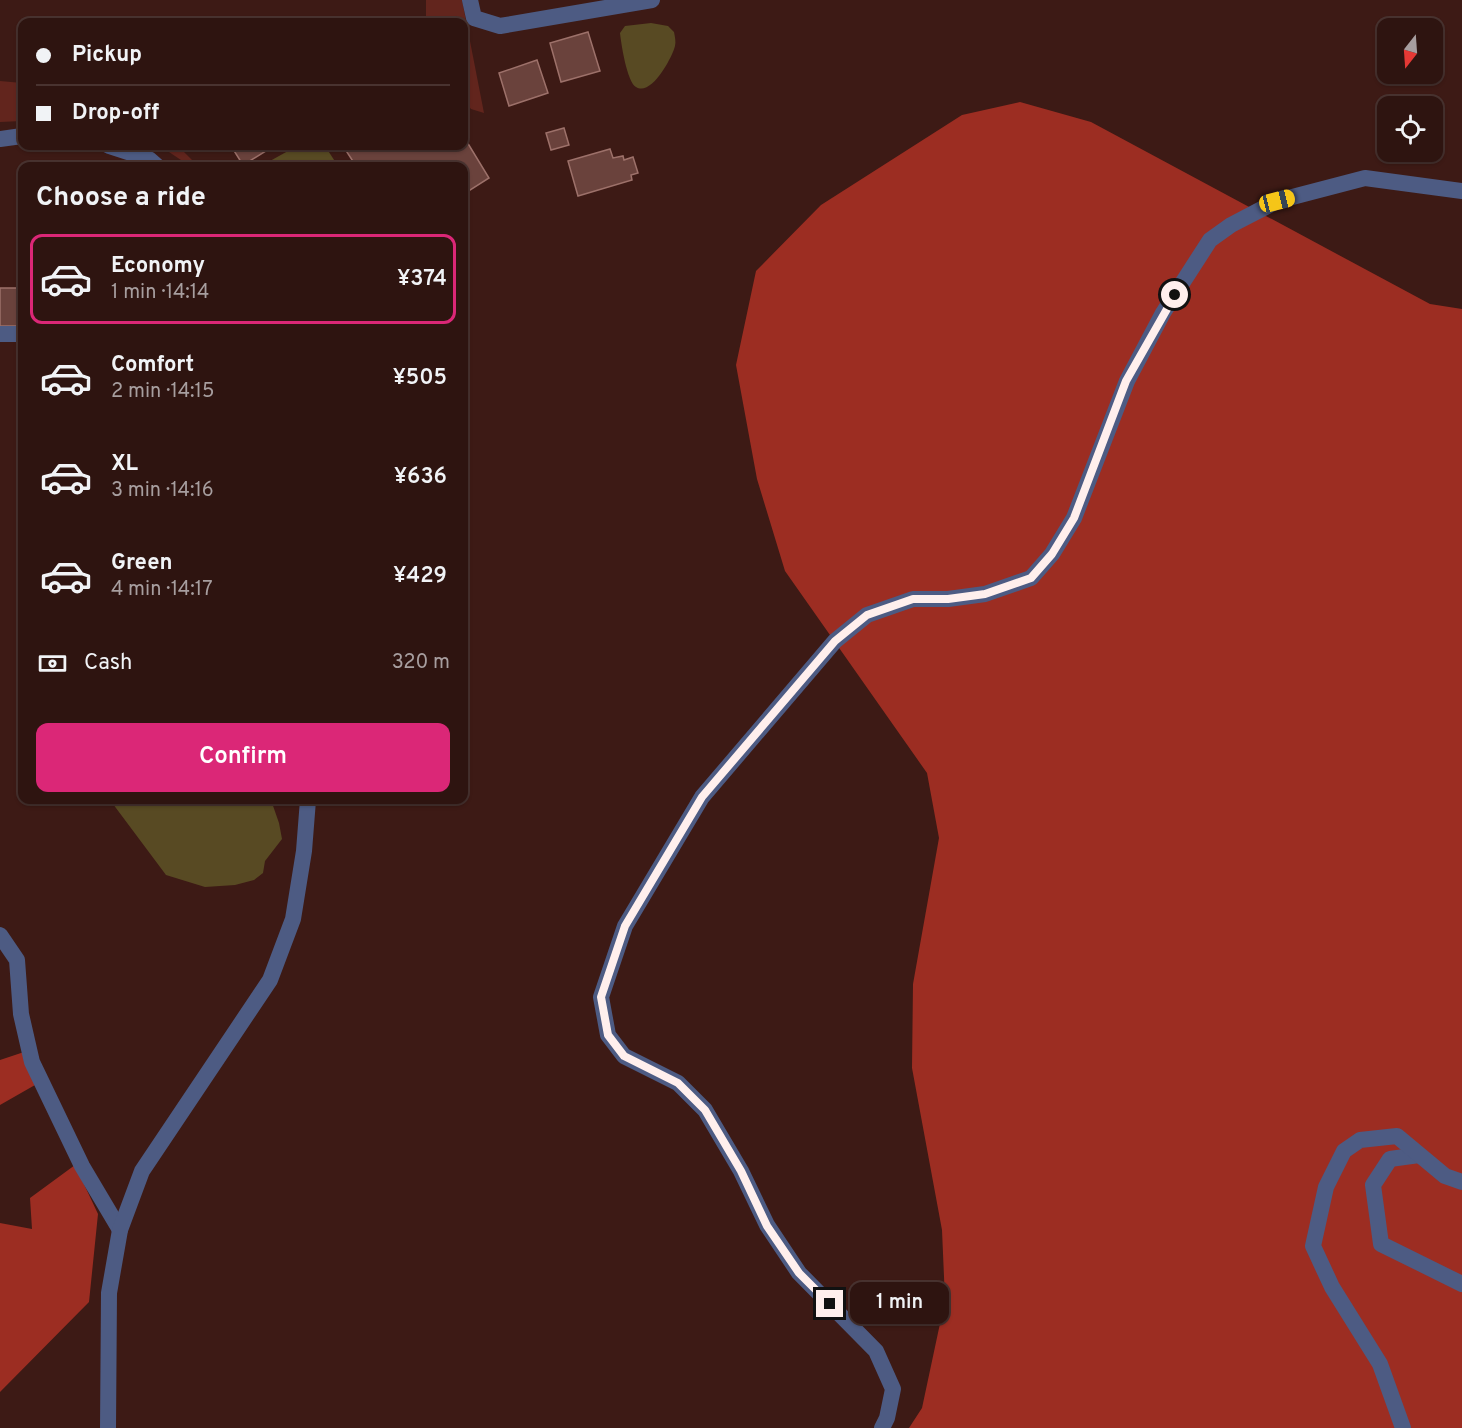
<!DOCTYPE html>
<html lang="en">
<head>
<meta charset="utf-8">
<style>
  :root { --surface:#2e1410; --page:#3a211e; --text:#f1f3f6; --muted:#a79e9f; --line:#493330; --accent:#db2777 }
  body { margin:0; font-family:Overpass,sans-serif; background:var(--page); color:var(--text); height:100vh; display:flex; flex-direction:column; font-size:22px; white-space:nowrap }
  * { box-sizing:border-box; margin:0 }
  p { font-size:20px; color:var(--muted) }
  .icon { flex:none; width:33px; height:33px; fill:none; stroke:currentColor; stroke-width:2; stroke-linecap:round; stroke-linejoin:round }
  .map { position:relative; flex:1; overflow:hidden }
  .sheet { position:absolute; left:18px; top:162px; width:450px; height:642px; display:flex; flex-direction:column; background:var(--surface); border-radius:12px; box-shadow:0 2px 4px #0004,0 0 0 2px var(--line) }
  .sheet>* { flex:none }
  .hud { position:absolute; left:18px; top:18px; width:450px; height:132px; border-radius:12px; box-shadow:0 2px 4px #0004,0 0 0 2px var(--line); display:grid; align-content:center; height:132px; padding:0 18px; background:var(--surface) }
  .needle { width:39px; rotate:197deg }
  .controls { position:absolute; left:1377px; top:18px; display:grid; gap:12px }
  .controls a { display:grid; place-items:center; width:66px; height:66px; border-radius:12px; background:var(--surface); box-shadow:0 2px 4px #0004,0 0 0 2px var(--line); font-size:30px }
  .end { position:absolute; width:27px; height:27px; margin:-14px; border:8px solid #ffefed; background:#111; box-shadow:0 0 0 3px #111 }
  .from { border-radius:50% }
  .bubble { position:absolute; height:42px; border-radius:12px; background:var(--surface); box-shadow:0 2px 4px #0004,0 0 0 2px var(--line); font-size:20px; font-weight:600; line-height:42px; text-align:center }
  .car { position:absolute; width:18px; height:36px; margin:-18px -9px; border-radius:8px; box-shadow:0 0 4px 2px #0007; background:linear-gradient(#f5c518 24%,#345 0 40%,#f5c518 0 76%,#345 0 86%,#f5c518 0) }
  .hud b { display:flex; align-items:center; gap:21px; height:57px; font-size:22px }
  .hud b+b { border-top:2px solid var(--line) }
  .hud i { width:15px; height:15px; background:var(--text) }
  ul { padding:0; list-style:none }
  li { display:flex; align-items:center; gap:18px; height:90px; margin:0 12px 9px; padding:0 6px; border:3px solid transparent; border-radius:12px }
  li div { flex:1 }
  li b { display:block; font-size:22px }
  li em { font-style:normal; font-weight:600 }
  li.active { border-color:var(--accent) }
  li>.icon { width:54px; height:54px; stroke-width:1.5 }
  h2 { padding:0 18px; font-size:27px; line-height:72px }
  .pay { display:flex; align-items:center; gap:15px; height:66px; padding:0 18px; font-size:22px }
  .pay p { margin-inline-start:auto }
  .cta { display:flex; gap:12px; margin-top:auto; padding:12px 18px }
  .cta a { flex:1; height:69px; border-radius:12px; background:var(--accent); color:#fff; font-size:24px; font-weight:600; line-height:69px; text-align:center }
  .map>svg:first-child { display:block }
  .green { fill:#62251d }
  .forest { fill:#9c2d22 }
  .water { fill:#584a23 }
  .building { fill:#6a423c; stroke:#9d716a; stroke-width:1.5 }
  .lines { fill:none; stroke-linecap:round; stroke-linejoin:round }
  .minor { stroke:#4d5b83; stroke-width:16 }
  .tertiary { stroke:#4d5b83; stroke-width:16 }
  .route { stroke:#ffefed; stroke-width:8 }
</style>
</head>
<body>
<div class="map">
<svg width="1462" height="1428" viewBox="0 0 1462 1428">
  <rect width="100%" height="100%" fill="#3d1a15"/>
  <!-- green -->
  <g class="green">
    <polygon points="426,0 462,0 484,113 471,109 464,100 464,22 426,22"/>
    <polygon points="0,81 22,83 22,121 0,122"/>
    <polygon points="160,146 178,146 198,166 190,166"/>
  </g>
  <!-- forest -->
  <g class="forest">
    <polygon points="1020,102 1091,122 1430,304 1462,309 1462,1428 909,1428 922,1408 945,1300 942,1230 912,1068 913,984 939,838 927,773 785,571 757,479 736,365 756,271 821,205 962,115"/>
    <polygon points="24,1052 35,1085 0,1105 0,1060"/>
    <polygon points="75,1165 98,1214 89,1302 0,1392 0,1223 32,1229 30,1198"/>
  </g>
  <!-- water -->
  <g class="water">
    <path d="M651,23l17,3 6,6c1,5 2,10 1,14 -3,12 -24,51 -39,41 -9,-5 -15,-44 -16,-54l5,-7z"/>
    <polygon points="297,146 325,146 338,166 273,166 270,161"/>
    <polygon points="110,800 271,800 279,823 282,839 265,861 263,873 254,880 235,885 205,887 166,875"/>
  </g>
  <!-- building -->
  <g class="building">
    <polygon points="588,32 600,71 561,82 550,43"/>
    <polygon points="537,60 548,93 509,106 499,73"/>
    <polygon points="564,128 569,145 551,150 546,133"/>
    <polygon points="464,137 489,178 464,194 464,166 356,166 343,146 464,146"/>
    <polygon points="231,146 274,146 243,165"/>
    <polygon points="610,149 613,158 623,156 624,160 633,157 638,173 631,175 632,180 578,196 568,161"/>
    <rect x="0" y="288" width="22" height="38"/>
  </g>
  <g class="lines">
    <!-- minor -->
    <g class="minor">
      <polyline points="470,0 474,18 500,26 652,0"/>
      <polyline points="0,334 22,334"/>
      <polyline points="0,935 17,960 21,1014 32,1062 82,1166 120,1230"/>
      <polyline points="1419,1155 1390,1159 1373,1185 1381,1244 1462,1284"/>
      <polyline points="882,1428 887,1418 893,1389 876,1351 799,1273 767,1225 741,1171 705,1110 678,1083 624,1056 608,1035 601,997 625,926 702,797 835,641 867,615 913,599 948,599 985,594 1031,578 1052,554 1074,518 1127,381 1163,313 1210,240 1231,225 1277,201 1365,178 1462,191"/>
      <polyline points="1403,1428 1380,1364 1332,1287 1313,1246 1326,1187 1344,1151 1360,1140 1397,1136 1445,1176 1462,1182"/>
    </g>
    <!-- tertiary -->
    <g class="tertiary">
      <polyline points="0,139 22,136"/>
      <polyline points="109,146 149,159 157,166"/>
      <polyline points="108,1428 109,1293 120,1230 142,1171 270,980 293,919 304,851 308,800"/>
    </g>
  </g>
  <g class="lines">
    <!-- route -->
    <polyline class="route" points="830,1304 799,1273 767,1226 741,1171 705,1110 678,1083 624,1056 608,1035 601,997 625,926 702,797 835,641 867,615 913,599 948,599 985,594 1031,578 1052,554 1074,518 1126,381 1175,295"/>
  </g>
</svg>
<div class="controls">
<a><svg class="needle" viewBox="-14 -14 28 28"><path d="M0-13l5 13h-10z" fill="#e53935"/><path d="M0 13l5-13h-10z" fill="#a79e9f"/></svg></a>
<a><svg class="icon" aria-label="locate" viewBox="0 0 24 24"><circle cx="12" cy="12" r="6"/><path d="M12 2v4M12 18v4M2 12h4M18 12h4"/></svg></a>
</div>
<i class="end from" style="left:1175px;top:295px"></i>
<i class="end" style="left:830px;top:1304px"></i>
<div class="bubble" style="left:850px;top:1282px;width:99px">1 min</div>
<i class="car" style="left:1277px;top:201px;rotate:76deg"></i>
<div class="hud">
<b><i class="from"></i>Pickup</b>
<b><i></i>Drop-off</b>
</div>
<section class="sheet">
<h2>Choose a ride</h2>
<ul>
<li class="active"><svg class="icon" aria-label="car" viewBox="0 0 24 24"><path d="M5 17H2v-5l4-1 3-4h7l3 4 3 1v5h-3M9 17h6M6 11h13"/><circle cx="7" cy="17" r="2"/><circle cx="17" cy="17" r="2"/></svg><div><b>Economy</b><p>1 min · 14:14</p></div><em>¥374</em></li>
<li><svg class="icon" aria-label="car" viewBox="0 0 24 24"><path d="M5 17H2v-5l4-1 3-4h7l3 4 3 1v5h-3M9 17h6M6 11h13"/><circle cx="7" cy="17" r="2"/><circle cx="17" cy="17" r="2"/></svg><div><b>Comfort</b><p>2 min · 14:15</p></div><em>¥505</em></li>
<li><svg class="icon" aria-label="car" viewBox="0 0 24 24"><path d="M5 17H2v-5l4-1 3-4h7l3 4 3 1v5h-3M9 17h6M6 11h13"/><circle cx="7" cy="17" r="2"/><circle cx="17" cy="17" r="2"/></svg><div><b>XL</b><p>3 min · 14:16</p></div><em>¥636</em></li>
<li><svg class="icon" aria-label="car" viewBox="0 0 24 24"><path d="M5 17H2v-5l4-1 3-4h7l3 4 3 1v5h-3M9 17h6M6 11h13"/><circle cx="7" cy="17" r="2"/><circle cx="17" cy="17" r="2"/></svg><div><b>Green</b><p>4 min · 14:17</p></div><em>¥429</em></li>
</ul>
<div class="pay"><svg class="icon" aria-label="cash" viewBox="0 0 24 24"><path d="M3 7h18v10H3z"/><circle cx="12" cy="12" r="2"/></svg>Cash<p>320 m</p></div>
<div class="cta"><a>Confirm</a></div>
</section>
</div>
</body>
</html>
